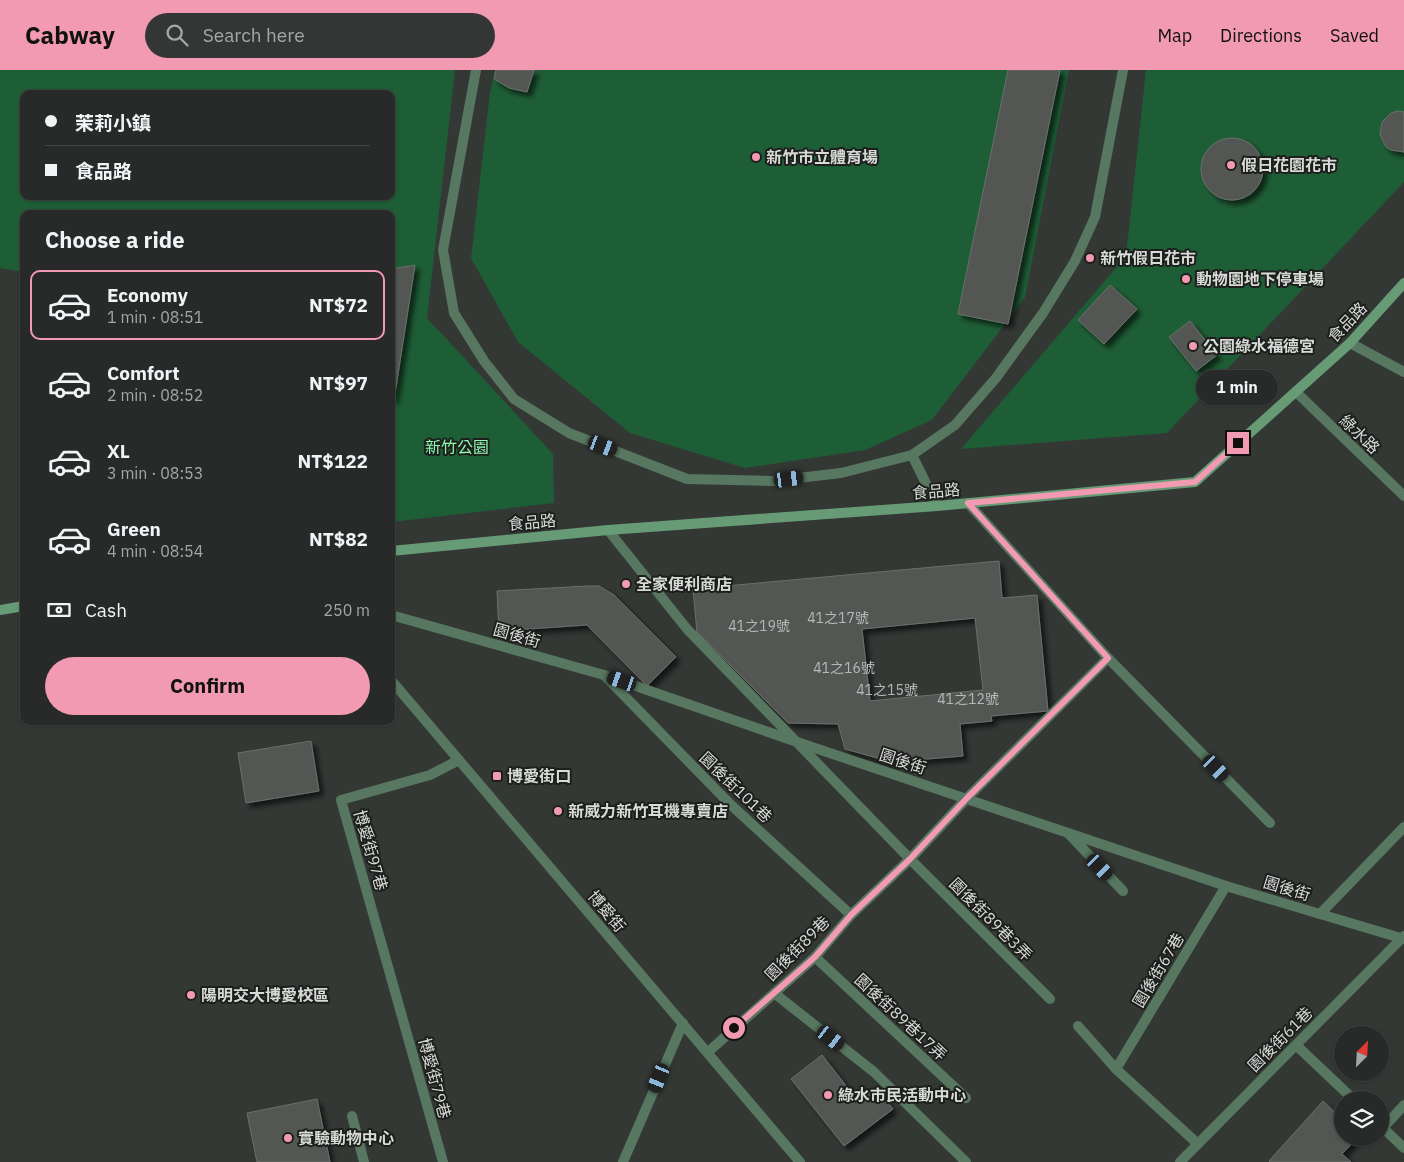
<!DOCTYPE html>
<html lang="en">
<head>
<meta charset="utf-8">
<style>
  :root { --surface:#272a28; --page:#333634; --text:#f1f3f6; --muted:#a4a7a8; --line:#434645; --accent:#f19ab1 }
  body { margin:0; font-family:"IBM Plex Sans","Noto Sans TC",sans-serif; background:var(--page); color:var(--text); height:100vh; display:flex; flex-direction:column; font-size:19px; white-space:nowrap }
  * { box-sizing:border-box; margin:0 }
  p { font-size:16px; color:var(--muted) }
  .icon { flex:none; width:28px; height:28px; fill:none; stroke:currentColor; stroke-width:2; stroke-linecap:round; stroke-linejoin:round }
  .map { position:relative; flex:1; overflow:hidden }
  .side { position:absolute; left:20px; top:140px; width:375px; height:515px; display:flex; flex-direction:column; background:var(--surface); border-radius:10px; box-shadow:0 1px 4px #0004,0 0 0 1px var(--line) }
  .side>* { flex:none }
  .hud { position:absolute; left:20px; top:20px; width:375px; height:110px; border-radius:10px; box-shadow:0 1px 4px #0004,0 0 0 1px var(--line); display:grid; align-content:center; height:110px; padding:0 25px; background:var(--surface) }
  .needle { width:32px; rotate:24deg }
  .controls { position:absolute; left:1334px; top:956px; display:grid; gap:10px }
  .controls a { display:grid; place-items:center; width:55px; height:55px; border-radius:50%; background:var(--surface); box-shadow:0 1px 4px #0004,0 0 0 1px var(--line); font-size:25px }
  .end { position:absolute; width:22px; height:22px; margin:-11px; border:6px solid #f19ab1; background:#111; box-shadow:0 0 0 2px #111 }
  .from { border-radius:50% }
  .bubble { position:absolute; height:35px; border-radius:18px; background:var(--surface); box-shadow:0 1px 4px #0004,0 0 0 1px var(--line); font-size:16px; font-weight:700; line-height:35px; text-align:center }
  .car { position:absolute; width:15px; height:30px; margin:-15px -8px; border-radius:6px; box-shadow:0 0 4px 1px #0007; background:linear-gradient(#222 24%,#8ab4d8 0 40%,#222 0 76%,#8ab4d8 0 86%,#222 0) }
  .hud b { display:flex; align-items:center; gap:18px; height:48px; font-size:19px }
  .hud b+b { border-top:1px solid var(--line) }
  .hud i { width:12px; height:12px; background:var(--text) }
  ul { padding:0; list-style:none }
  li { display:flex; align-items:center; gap:15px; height:70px; margin:0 10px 8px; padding:0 15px; border:2px solid transparent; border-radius:10px }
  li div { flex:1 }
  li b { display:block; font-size:19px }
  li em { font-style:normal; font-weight:700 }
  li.current { border-color:var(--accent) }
  li>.icon { width:45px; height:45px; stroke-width:1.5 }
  h2 { padding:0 25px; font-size:22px; line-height:60px }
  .pay { display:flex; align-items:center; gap:12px; height:55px; padding:0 25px; font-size:19px }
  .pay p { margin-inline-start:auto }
  .button { display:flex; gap:10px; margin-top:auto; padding:10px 25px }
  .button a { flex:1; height:58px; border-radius:30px; background:var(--accent); color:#111; font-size:20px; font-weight:700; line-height:58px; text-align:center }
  header { display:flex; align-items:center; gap:30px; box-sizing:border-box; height:70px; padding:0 25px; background:var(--accent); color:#111 }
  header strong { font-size:24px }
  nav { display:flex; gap:28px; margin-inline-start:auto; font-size:18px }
  .search { width:350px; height:45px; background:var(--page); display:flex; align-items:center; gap:12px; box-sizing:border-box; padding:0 18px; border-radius:28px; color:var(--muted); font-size:19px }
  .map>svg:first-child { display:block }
  .green { fill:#1e5e36; fill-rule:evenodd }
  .building { fill:#525653; stroke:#6b706c; fill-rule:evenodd; filter:url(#shadow) }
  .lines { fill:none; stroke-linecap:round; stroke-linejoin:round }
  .lane { stroke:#577760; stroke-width:10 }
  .street { stroke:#577760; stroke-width:10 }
  .secondary { stroke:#679b76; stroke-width:10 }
  .route { stroke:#f19ab1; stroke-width:6 }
  .poi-dot { fill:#f19ab1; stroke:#1d1f1d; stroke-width:2 }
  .labels { text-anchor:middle; stroke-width:4; stroke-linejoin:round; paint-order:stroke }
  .number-label { font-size:14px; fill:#b6b9b7 }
  .poi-label { font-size:16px; font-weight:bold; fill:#d8dad8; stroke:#1d1f1d; text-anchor:start }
  .street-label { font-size:16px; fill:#d8dad8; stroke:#1d1f1d }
  .park-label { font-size:16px; fill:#8dfab0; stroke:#1d1f1d }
</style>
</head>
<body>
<header>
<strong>Cabway</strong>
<div class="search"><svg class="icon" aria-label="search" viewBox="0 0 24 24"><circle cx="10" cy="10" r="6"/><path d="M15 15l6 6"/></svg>Search here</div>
<nav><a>Map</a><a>Directions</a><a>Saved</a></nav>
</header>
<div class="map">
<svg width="1404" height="1092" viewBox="0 0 1404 1092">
  <defs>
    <filter id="shadow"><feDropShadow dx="4.5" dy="4.5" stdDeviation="2.5" flood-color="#0009"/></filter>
  </defs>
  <rect width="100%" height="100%" fill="#343835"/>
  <!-- green -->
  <g class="green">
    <path d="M0,0h455l-28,248 126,136 1,49 -163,19v-308h-367v58l-24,-4zM24,24h367v102h-367z"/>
    <polygon points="495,0 1069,0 1025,227 1010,248 1008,254 1005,254 932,350 865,380 745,398 630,363 518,272 471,188 490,23"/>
    <polygon points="1146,0 1404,0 1404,112 1167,363 961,379 1126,186"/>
  </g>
  <!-- building -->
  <g class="building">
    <polygon points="496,0 534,0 527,22 509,18 494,9"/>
    <polygon points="1008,0 1060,0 1008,254 958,244"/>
    <polygon points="1398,41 1404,42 1404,82 1391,80 1386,77 1380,65 1382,52 1391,43"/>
    <circle cx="1232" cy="99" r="31"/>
    <polygon points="415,195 394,330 391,329 391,227 393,212 391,213 391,199"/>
    <polygon points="1110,215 1137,239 1104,274 1078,250"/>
    <polygon points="1190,251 1217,285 1196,301 1169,267"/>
    <path d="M999,491l3,37 35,-3 11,116 -57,5 1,5 -32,3 3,32 -72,6 -46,-13 -7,-25 -50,-1 -91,-91 -4,-43zM975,548l8,72 -113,11 -8,-72z"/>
    <polygon points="588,516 599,516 614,525 676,587 647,616 587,555 499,561 497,521"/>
    <polygon points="311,671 319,721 246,733 238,683"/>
    <polygon points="822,985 858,1031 876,1018 893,1039 844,1076 791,1009"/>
    <polygon points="317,1029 330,1092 257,1092 247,1043"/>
    <polygon points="1323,1031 1342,1049 1342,1068 1357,1068 1342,1084 1351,1092 1270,1092 1269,1091"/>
  </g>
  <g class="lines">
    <!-- lane -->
    <g class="lane">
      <polyline points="476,0 443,180 454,243 484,291 514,329 569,363 687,409 772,411 841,403 912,385 955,355 996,308 1043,243 1075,191 1095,147 1123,0"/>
      <polyline points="1350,273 1404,302"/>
      <polyline points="912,385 937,436"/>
      <polyline points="968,433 1108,588 1270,753"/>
      <polyline points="608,460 687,559 910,789 1050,929"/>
      <polyline points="604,605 730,734 851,845"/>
      <polyline points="1320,844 1404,757"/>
      <polyline points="815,887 966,1028"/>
      <polyline points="774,923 874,1002 966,1092"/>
      <polyline points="1078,956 1116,999 1198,1074"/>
      <polyline points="1296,975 1354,1030"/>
      <polyline points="708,982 815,887 851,845 910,789 967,728 1108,588"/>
      <polyline points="1116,999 1226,816"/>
      <polyline points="352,1046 364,1092"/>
      <polyline points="1380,1055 1404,1078"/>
      <polyline points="1383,1058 1404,1035"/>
      <polyline points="443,1092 341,730 430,705 459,690"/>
      <polyline points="623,1092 683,953"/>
      <polyline points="1180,1092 1404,866"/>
    </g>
    <!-- street -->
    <g class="street">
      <polyline points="1296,322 1404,426"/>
      <polyline points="391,545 604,605 797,672 1226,816 1404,869"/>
      <polyline points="391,610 800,1092"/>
      <polyline points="1068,763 1123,821"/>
    </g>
    <!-- secondary -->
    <g class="secondary">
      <polyline points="391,481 608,460 937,436 1195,412 1350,273 1404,213"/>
      <polyline points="0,540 24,536"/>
    </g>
  </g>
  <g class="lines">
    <!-- route -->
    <polyline class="route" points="734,958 815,887 851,845 910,789 967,728 1108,588 968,433 1195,412 1238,373"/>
  </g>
  <!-- markers -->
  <g class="poi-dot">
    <circle cx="756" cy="87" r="5"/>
    <circle cx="1231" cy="95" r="5"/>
    <circle cx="1090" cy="188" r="5"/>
    <circle cx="1186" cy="209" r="5"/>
    <circle cx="1193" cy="276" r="5"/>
    <circle cx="626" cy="514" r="5"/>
    <rect x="492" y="701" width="10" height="10" rx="2.5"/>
    <circle cx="558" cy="741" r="5"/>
    <circle cx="191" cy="925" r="5"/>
    <circle cx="828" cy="1025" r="5"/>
    <circle cx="288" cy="1068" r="5"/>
  </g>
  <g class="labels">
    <!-- number labels -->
    <g class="number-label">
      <text x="838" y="553">41之17號</text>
      <text x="759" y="561">41之19號</text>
      <text x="844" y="603">41之16號</text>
      <text x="887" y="625">41之15號</text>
      <text x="968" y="634">41之12號</text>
    </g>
    <!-- poi labels -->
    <g class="poi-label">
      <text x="766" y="93">新竹市立體育場</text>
      <text x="1241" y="101">假日花園花市</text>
      <text x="1100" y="194">新竹假日花市</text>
      <text x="1196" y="215">動物園地下停車場</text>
      <text x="1203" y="282">公園綠水福德宮</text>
      <text x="636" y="520">全家便利商店</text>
      <text x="507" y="712">博愛街口</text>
      <text x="568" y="747">新威力新竹耳機專賣店</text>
      <text x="201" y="931">陽明交大博愛校區</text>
      <text x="838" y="1031">綠水市民活動中心</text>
      <text x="298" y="1074">實驗動物中心</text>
    </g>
    <!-- street labels -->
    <g class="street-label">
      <text transform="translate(1347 252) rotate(-46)" y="6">食品路</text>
      <text transform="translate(1360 364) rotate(44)" y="6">綠水路</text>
      <text transform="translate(936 421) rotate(-5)" y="6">食品路</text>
      <text transform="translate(532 452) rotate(-5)" y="6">食品路</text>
      <text transform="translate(517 565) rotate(16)" y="6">園後街</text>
      <text transform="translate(903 691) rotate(18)" y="6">園後街</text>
      <text transform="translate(736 717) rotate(44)" y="6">園後街101巷</text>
      <text transform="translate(371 780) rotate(74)" y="6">博愛街97巷</text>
      <text transform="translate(1287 818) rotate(17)" y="6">園後街</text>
      <text transform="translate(607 841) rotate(50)" y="6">博愛街</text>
      <text transform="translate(991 849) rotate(45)" y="6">園後街89巷3弄</text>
      <text transform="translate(797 878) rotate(-45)" y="6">園後街89巷</text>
      <text transform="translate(1158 900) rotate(-59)" y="6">園後街67巷</text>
      <text transform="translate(901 947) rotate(43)" y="6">園後街89巷17弄</text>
      <text transform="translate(1280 969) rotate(-45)" y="6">園後街61巷</text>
      <text transform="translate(435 1008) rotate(75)" y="6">博愛街79巷</text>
    </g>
    <!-- park labels -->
    <g class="park-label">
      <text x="457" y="383">新竹公園</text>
    </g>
  </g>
</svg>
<div class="controls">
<a><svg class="needle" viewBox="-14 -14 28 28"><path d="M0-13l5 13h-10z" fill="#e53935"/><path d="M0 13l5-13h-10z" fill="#a4a7a8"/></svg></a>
<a><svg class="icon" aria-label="layers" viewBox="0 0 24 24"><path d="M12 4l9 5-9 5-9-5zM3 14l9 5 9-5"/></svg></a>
</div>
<i class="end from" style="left:734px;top:958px"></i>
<i class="end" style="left:1238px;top:373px"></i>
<div class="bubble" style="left:1196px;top:300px;width:82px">1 min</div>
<i class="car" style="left:603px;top:376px;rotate:111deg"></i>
<i class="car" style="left:789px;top:409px;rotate:83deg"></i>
<i class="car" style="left:622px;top:611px;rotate:289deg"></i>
<i class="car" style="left:1216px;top:698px;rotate:136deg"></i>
<i class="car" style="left:1100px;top:797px;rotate:136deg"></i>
<i class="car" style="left:831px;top:968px;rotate:128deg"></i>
<i class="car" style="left:659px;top:1008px;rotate:203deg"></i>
<div class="hud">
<b><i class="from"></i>茉莉小鎮</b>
<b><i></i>食品路</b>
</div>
<section class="side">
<h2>Choose a ride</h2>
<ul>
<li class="current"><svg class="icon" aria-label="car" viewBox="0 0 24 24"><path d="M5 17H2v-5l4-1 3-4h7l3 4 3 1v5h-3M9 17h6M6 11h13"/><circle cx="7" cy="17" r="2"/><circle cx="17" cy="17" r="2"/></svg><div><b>Economy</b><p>1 min · 08:51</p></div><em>NT$72</em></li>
<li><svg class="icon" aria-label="car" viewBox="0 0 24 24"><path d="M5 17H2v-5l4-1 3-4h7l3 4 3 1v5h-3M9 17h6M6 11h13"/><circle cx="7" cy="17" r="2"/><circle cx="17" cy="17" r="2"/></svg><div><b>Comfort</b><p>2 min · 08:52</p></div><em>NT$97</em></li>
<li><svg class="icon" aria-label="car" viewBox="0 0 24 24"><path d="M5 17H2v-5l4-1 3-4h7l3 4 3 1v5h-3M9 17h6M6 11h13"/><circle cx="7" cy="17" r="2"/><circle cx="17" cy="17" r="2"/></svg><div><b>XL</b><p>3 min · 08:53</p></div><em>NT$122</em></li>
<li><svg class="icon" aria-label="car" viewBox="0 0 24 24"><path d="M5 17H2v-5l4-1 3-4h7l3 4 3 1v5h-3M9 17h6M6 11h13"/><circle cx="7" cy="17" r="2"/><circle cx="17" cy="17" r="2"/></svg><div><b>Green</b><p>4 min · 08:54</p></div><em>NT$82</em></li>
</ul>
<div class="pay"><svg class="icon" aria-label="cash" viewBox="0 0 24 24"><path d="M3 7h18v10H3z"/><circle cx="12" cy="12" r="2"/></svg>Cash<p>250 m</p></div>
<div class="button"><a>Confirm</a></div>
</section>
</div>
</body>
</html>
